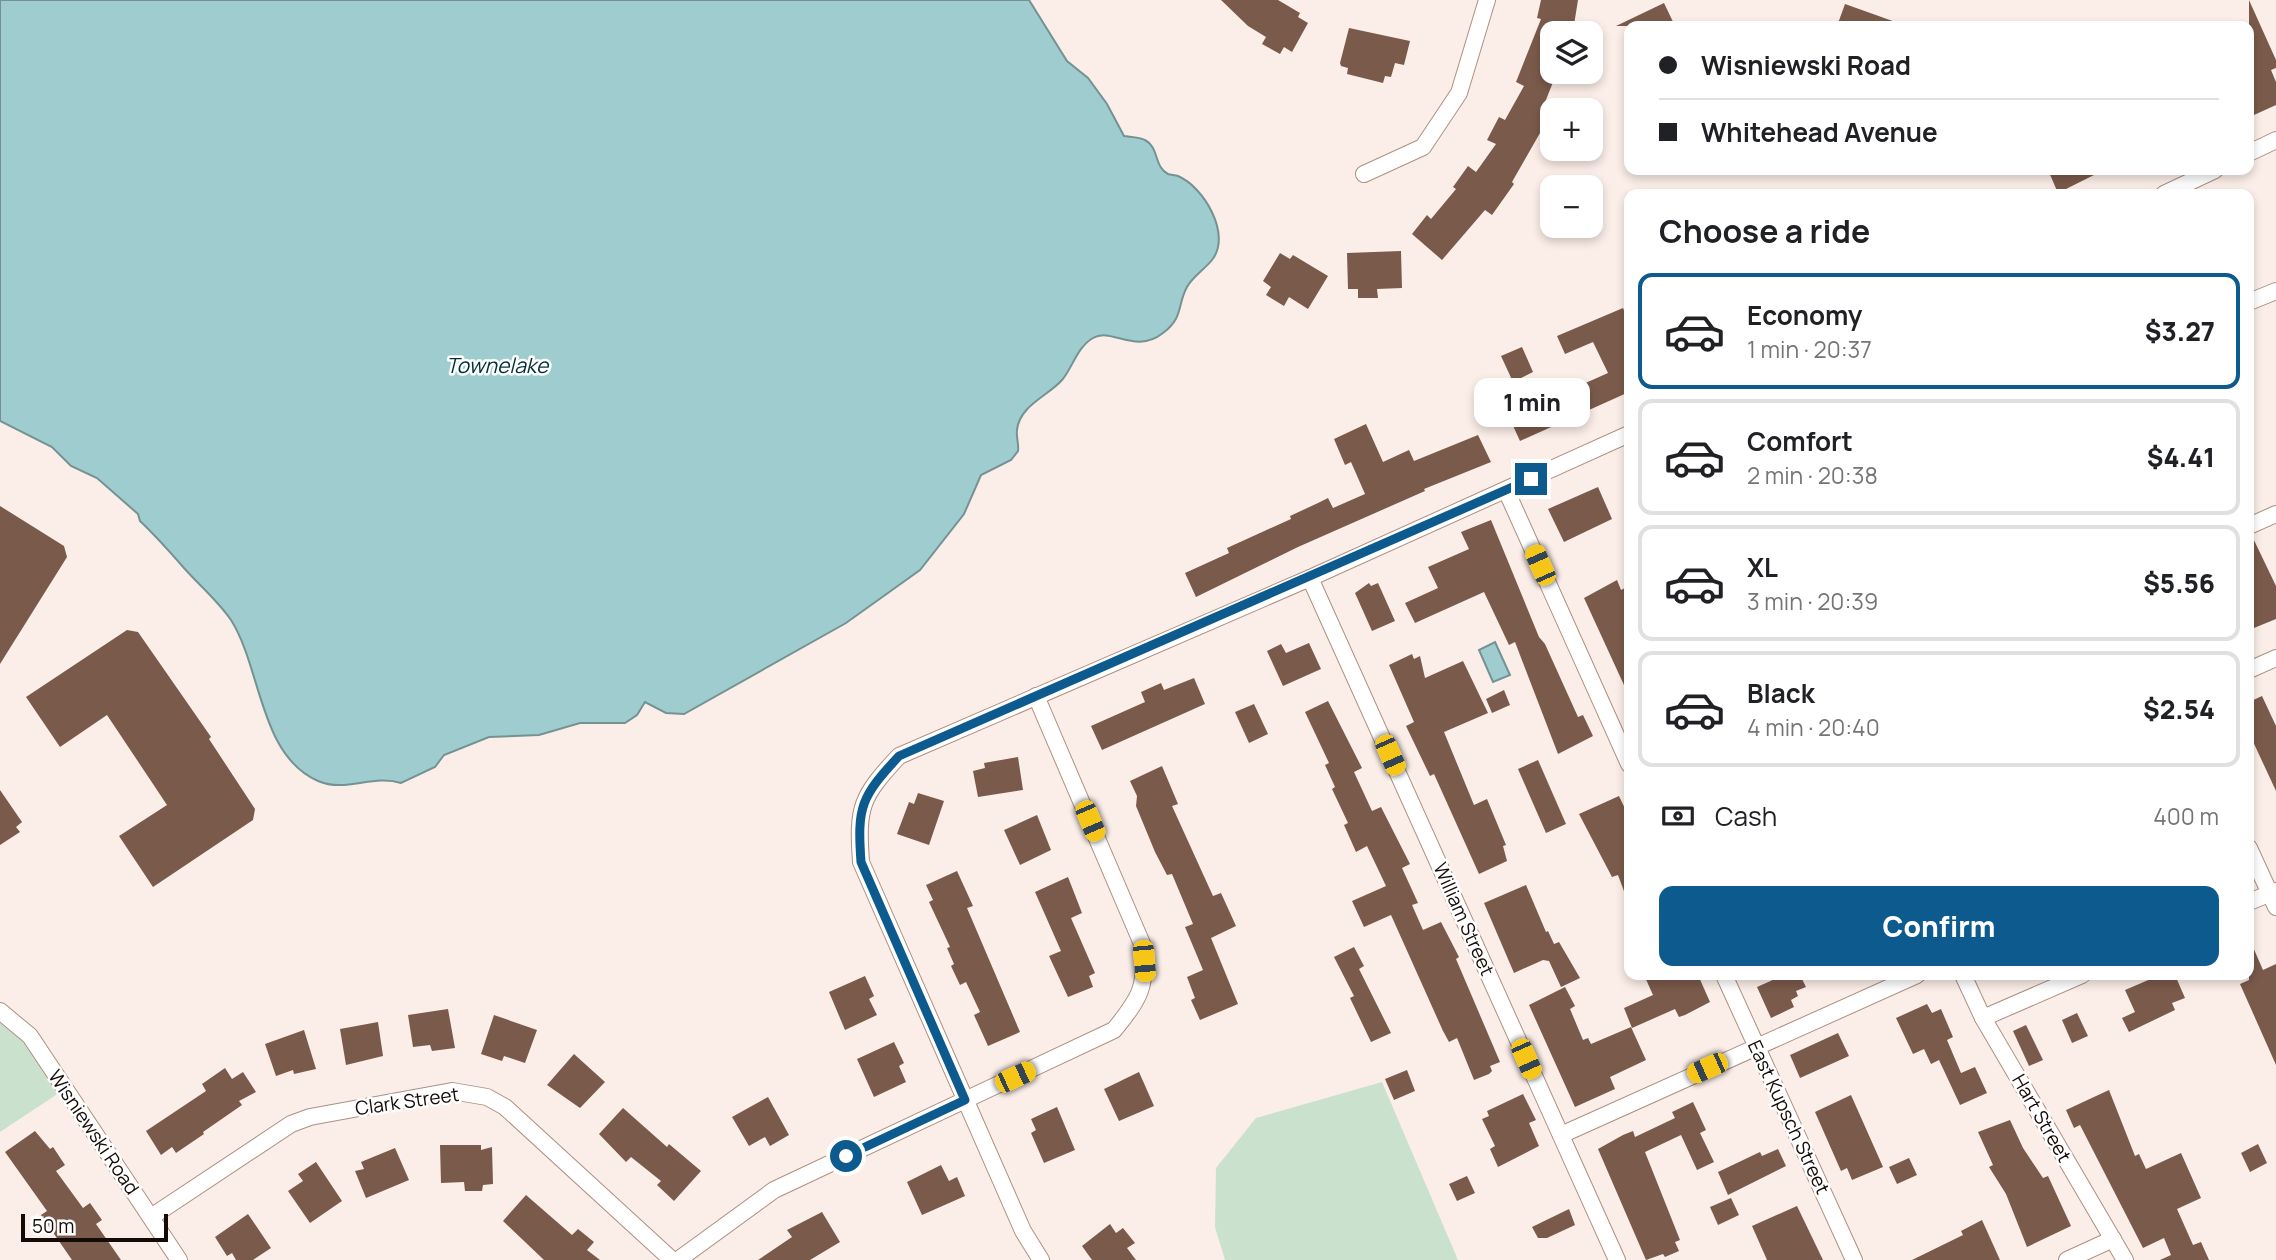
<!DOCTYPE html>
<html lang="en">
<head>
<meta charset="utf-8">
<style>
  :root { --surface:#fff; --page:#f2f2f2; --text:#202124; --muted:#757577; --line:#e0e0e0; --accent:#0d5a8e }
  body { margin:0; font-family:Manrope,sans-serif; background:var(--page); color:var(--text); height:100vh; display:flex; flex-direction:column; font-size:26px; white-space:nowrap }
  * { box-sizing:border-box; margin:0 }
  p { font-size:23px; color:var(--muted) }
  .icon { flex:none; width:38px; height:38px; fill:none; stroke:currentColor; stroke-width:2; stroke-linecap:round; stroke-linejoin:round }
  .map { position:relative; flex:1; overflow:hidden }
  .details { position:absolute; left:1624px; top:189px; width:630px; height:791px; display:flex; flex-direction:column; background:var(--surface); border-radius:14px; box-shadow:0 4px 10px #0003 }
  .details>* { flex:none }
  .top-card { position:absolute; left:1624px; top:21px; width:630px; height:154px; border-radius:14px; box-shadow:0 4px 10px #0003; display:grid; align-content:center; height:154px; padding:0 35px; background:var(--surface) }
  .fabs { position:absolute; left:1540px; top:21px; display:grid; gap:14px }
  .fabs a { display:grid; place-items:center; width:63px; height:63px; border-radius:14px; background:var(--surface); box-shadow:0 4px 10px #0003; font-size:35px }
  .scale { position:absolute; left:21px; bottom:18px; width:147px; box-sizing:border-box; padding-left:7px; border:4px solid #140a06; border-top:0; font-size:19px; line-height:24px; white-space:nowrap; color:#140a06; -webkit-text-stroke:5px #fefefe; paint-order:stroke }
  .end { position:absolute; width:32px; height:32px; margin:-16px; border:9px solid #0d5a8e; background:#fff; box-shadow:0 0 0 4px #fff }
  .from { border-radius:50% }
  .bubble { position:absolute; height:49px; border-radius:14px; background:var(--surface); box-shadow:0 4px 10px #0003; font-size:23px; font-weight:800; line-height:49px; text-align:center }
  .car { position:absolute; width:21px; height:42px; margin:-21px -10px; border-radius:9px; box-shadow:0 0 5px 2px #0007; background:linear-gradient(#f5c518 24%,#345 0 40%,#f5c518 0 76%,#345 0 86%,#f5c518 0) }
  .top-card b { display:flex; align-items:center; gap:24px; height:66px; font-size:26px }
  .top-card b+b { border-top:2px solid var(--line) }
  .top-card i { width:18px; height:18px; background:var(--text) }
  ul { padding:0; list-style:none }
  li { display:flex; align-items:center; gap:21px; height:116px; margin:0 14px 10px; padding:0 21px; border:4px solid var(--line); border-radius:14px }
  li div { flex:1 }
  li b { display:block; font-size:26px }
  li em { font-style:normal; font-weight:800 }
  li.on { border-color:var(--accent) }
  li>.icon { width:63px; height:63px; stroke-width:1.5 }
  h2 { padding:0 35px; font-size:32px; line-height:84px }
  .pay { display:flex; align-items:center; gap:18px; height:77px; padding:0 35px; font-size:26px }
  .pay p { margin-inline-start:auto }
  .button { display:flex; gap:14px; margin-top:auto; padding:14px 35px }
  .button a { flex:1; height:80px; border-radius:14px; background:var(--accent); color:#fff; font-size:28px; font-weight:800; line-height:80px; text-align:center }
  .map>svg:first-child { display:block }
  .green { fill:#cae1ce }
  .water { fill:#9fcdcf; stroke:#759293; stroke-width:2 }
  .building { fill:#7a5a4b }
  .lines { fill:none; stroke-linecap:round; stroke-linejoin:round }
  .minor-casing { stroke:#ad9083; stroke-width:18 }
  .minor { stroke:#fff; stroke-width:16 }
  .route { stroke:#0d5a8e; stroke-width:9 }
  .labels { text-anchor:middle; stroke-width:5; stroke-linejoin:round; paint-order:stroke }
  .street-label { font-size:19px; fill:#140a06; stroke:#fefefe }
  .water-label { font-size:21px; font-style:italic; fill:#013031; stroke:#fefefe }
</style>
</head>
<body>
<div class="map">
<svg width="2276" height="1260" viewBox="0 0 2276 1260">
  <rect width="100%" height="100%" fill="#fbeee8"/>
  <!-- green -->
  <g class="green">
    <polygon points="0,1011 65,1089 0,1132"/>
    <polygon points="1382,1082 1458,1260 1225,1260 1215,1227 1216,1168 1256,1118"/>
  </g>
  <!-- water -->
  <g class="water">
    <path d="M0,0h1029l38,61 21,17 19,26 17,32c7,1 16,1 21,4 14,7 9,27 23,34 3,1 7,1 10,2 26,11 54,59 34,84 -8,10 -19,16 -25,27 -10,18 -3,30 -24,46 -28,22 -51,-6 -70,5 -16,9 -21,31 -31,42 -14,16 -43,26 -45,50 -1,7 2,14 1,21l-7,9 -30,15 -17,39 -44,56 -74,53 -162,91 -18,-1 -21,-11 -8,13 -12,8h-45l-41,12 -50,2 -45,18 -9,12 -34,16c-28,-9 -55,10 -83,-2 -59,-26 -56,-112 -87,-161 -13,-19 -32,-35 -47,-52 -14,-16 -28,-32 -44,-47l-2,-7 -41,-36 -26,-12 -19,-19 -52,-26z"/>
    <polygon points="1495,642 1510,675 1493,682 1479,650"/>
  </g>
  <!-- building -->
  <g class="building">
    <polygon points="1221,0 1278,0 1300,13 1298,17 1308,23 1292,52 1284,47 1280,54 1262,44 1266,37 1248,26"/>
    <polygon points="1541,0 1578,0 1574,25 1552,21 1552,72 1557,72 1540,115 1548,119 1512,182 1514,184 1492,215 1485,210 1442,260 1412,234 1427,215 1431,219 1456,189 1453,187 1468,166 1476,172 1496,144 1487,140 1499,117 1505,120 1524,86 1516,82 1541,19 1537,18"/>
    <polygon points="2249,0 2276,60 2276,68 2271,70 2276,82 2276,105 2254,115 2249,103"/>
    <polygon points="1664,3 1675,26 1616,26"/>
    <polygon points="1845,4 1901,24 1900,26 1837,26"/>
    <polygon points="1349,28 1410,41 1404,65 1395,63 1391,77 1385,76 1383,83 1347,74 1348,68 1341,66 1340,63"/>
    <polygon points="2048,170 2104,170 2058,193"/>
    <polygon points="1401,251 1402,288 1377,289 1378,298 1358,298 1358,289 1348,289 1347,253"/>
    <polygon points="1280,253 1290,259 1293,255 1328,276 1308,309 1289,297 1284,306 1266,295 1271,287 1263,281"/>
    <polygon points="1623,308 1629,322 1629,392 1520,441 1509,417 1608,373 1593,342 1565,354 1557,336"/>
    <polygon points="1522,347 1533,372 1513,382 1501,356"/>
    <polygon points="1366,424 1383,462 1409,450 1414,461 1478,435 1491,462 1424,489 1425,491 1298,547 1196,597 1185,573 1229,553 1227,548 1291,519 1290,516 1318,503 1328,498 1333,508 1365,494 1351,462 1345,465 1334,439"/>
    <polygon points="1598,487 1612,519 1564,542 1548,509"/>
    <polygon points="0,506 64,546 67,557 0,664"/>
    <polygon points="1491,520 1539,637 1545,644 1578,717 1583,715 1593,736 1558,754 1515,642 1509,645 1484,592 1415,623 1405,603 1438,588 1428,567 1469,549 1461,532"/>
    <polygon points="2249,536 2252,536 2276,586 2276,619 2249,630"/>
    <polygon points="1617,580 1621,590 1629,586 1629,696 1584,598"/>
    <polygon points="1369,583 1371,586 1378,583 1395,621 1372,631 1355,593"/>
    <polygon points="127,630 138,632 211,737 209,739 255,809 253,820 153,887 119,836 167,805 107,715 60,747 26,697"/>
    <polygon points="1309,643 1321,669 1283,686 1267,651 1281,644 1286,653"/>
    <polygon points="1412,654 1414,659 1420,656 1425,678 1463,661 1488,713 1444,732 1474,805 1487,799 1506,845 1503,846 1507,861 1479,874 1434,774 1430,776 1406,726 1414,722 1389,665"/>
    <polygon points="1194,678 1205,704 1102,750 1091,726 1145,702 1141,692 1161,683 1164,690"/>
    <polygon points="1504,690 1510,705 1492,713 1486,699"/>
    <polygon points="2262,696 2276,726 2276,791 2249,733 2249,702"/>
    <polygon points="1328,701 1362,768 1354,772 1372,811 1381,807 1410,864 1402,868 1418,903 1412,905 1423,930 1441,922 1459,957 1456,959 1500,1062 1490,1066 1492,1071 1489,1074 1474,1080 1457,1038 1449,1042 1443,1031 1391,915 1364,927 1352,901 1386,886 1367,846 1356,852 1344,825 1348,823 1332,789 1335,787 1325,765 1329,763 1305,712"/>
    <polygon points="1254,704 1268,734 1249,743 1235,712"/>
    <polygon points="1018,757 1023,790 978,797 973,771 985,768 984,763"/>
    <polygon points="1538,760 1566,824 1546,833 1518,769"/>
    <polygon points="1162,766 1178,804 1172,806 1213,896 1221,893 1236,926 1211,938 1238,1004 1200,1020 1191,1000 1195,998 1187,977 1203,970 1185,927 1193,924 1172,874 1167,875 1155,852 1136,806 1137,796 1130,781"/>
    <polygon points="0,790 22,822 16,827 20,832 0,845"/>
    <polygon points="918,793 944,801 929,845 897,834 909,802 914,804"/>
    <polygon points="1619,796 1629,817 1628,902 1618,875 1612,877 1579,814"/>
    <polygon points="1037,815 1051,850 1020,865 1004,830"/>
    <polygon points="957,871 973,906 967,908 1020,1032 988,1046 974,1015 980,1012 966,982 960,985 951,966 954,964 947,948 950,947 929,902 933,900 926,885"/>
    <polygon points="1068,877 1082,913 1071,918 1095,973 1089,976 1093,987 1068,997 1049,956 1061,951 1035,892"/>
    <polygon points="1526,885 1546,932 1548,931 1554,944 1559,942 1580,978 1561,987 1549,961 1543,960 1514,973 1484,903"/>
    <polygon points="2249,938 2263,970 2276,964 2276,1065 2240,984 2249,980"/>
    <polygon points="1354,947 1364,966 1359,969 1391,1033 1371,1042 1350,998 1354,996 1334,957"/>
    <polygon points="1644,975 1698,975 1710,1002 1685,1015 1679,1017 1675,1009 1632,1028 1624,1008 1653,995"/>
    <polygon points="1784,975 1800,975 1806,987 1796,991 1798,996 1791,1000 1794,1007 1771,1018 1757,987"/>
    <polygon points="2160,975 2175,975 2185,998 2172,1003 2175,1010 2129,1032 2122,1018 2135,1012 2125,990"/>
    <polygon points="865,976 874,996 869,999 877,1015 845,1030 829,992"/>
    <polygon points="1565,987 1575,1006 1570,1009 1583,1040 1588,1038 1591,1044 1631,1027 1646,1060 1610,1077 1615,1089 1575,1107 1529,1005"/>
    <polygon points="1927,1004 1932,1013 1941,1009 1953,1037 1947,1040 1961,1073 1975,1067 1987,1093 1960,1105 1939,1060 1931,1064 1924,1049 1913,1054 1896,1018"/>
    <polygon points="448,1009 455,1048 432,1051 430,1045 413,1047 408,1015"/>
    <polygon points="2077,1013 2088,1036 2072,1043 2062,1020"/>
    <polygon points="494,1015 537,1030 525,1063 504,1056 502,1061 481,1054"/>
    <polygon points="378,1022 383,1056 346,1065 340,1029"/>
    <polygon points="2026,1025 2043,1060 2029,1066 2013,1031"/>
    <polygon points="304,1030 316,1069 294,1074 293,1070 276,1076 265,1044"/>
    <polygon points="1838,1033 1849,1056 1800,1078 1790,1055"/>
    <polygon points="894,1042 904,1063 899,1066 906,1082 874,1097 857,1059"/>
    <polygon points="574,1054 605,1082 580,1108 547,1085"/>
    <polygon points="225,1068 232,1079 243,1072 256,1092 239,1101 242,1105 203,1132 204,1134 176,1153 172,1147 161,1155 146,1131 206,1091 202,1084"/>
    <polygon points="1407,1070 1415,1091 1394,1100 1385,1079"/>
    <polygon points="1139,1072 1154,1106 1119,1121 1104,1089"/>
    <polygon points="2109,1090 2135,1156 2139,1154 2146,1169 2181,1153 2201,1198 2177,1209 2193,1245 2201,1242 2209,1260 2160,1260 2171,1255 2164,1238 2143,1248 2080,1125 2074,1128 2066,1110"/>
    <polygon points="1523,1094 1536,1120 1529,1123 1539,1146 1498,1167 1490,1149 1495,1146 1482,1119 1489,1116 1487,1111"/>
    <polygon points="1851,1095 1883,1167 1852,1180 1847,1168 1841,1171 1815,1112"/>
    <polygon points="768,1097 789,1135 770,1146 765,1137 749,1146 732,1117"/>
    <polygon points="1693,1102 1706,1130 1700,1133 1714,1162 1697,1170 1681,1135 1645,1152 1680,1240 1675,1242 1679,1251 1665,1257 1663,1254 1646,1260 1598,1149 1623,1135 1633,1131 1635,1137 1675,1118 1672,1112"/>
    <polygon points="1057,1107 1075,1150 1044,1163 1031,1133 1036,1130 1031,1119"/>
    <polygon points="623,1108 667,1147 669,1144 701,1171 674,1201 657,1185 661,1181 631,1157 626,1162 599,1134"/>
    <polygon points="2010,1120 2023,1148 2043,1178 2048,1176 2071,1226 2027,1247 2006,1194 1989,1167 1993,1165 1978,1132"/>
    <polygon points="35,1131 50,1149 53,1147 65,1165 56,1171 83,1208 90,1203 102,1220 96,1224 121,1260 72,1260 41,1215 47,1211 5,1152"/>
    <polygon points="2258,1144 2267,1163 2250,1172 2241,1153"/>
    <polygon points="440,1145 481,1145 481,1150 492,1147 493,1184 483,1185 482,1191 465,1191 464,1182 441,1183"/>
    <polygon points="395,1148 409,1180 366,1198 355,1171 364,1169 361,1162"/>
    <polygon points="1778,1149 1786,1166 1728,1195 1718,1172 1760,1152 1762,1156"/>
    <polygon points="1909,1158 1917,1175 1897,1184 1889,1167"/>
    <polygon points="316,1162 342,1201 310,1223 288,1191 303,1181 298,1174"/>
    <polygon points="941,1165 949,1181 957,1177 965,1196 922,1215 907,1182"/>
    <polygon points="1467,1176 1475,1193 1457,1201 1449,1184"/>
    <polygon points="526,1195 572,1235 578,1229 594,1242 587,1250 600,1260 544,1260 503,1221"/>
    <polygon points="1731,1198 1739,1215 1718,1225 1710,1207"/>
    <polygon points="1797,1206 1823,1260 1767,1260 1752,1226"/>
    <polygon points="1569,1209 1575,1225 1547,1238 1538,1238 1532,1227"/>
    <polygon points="822,1212 840,1242 810,1260 758,1260 792,1237 787,1230"/>
    <polygon points="248,1214 271,1248 253,1260 236,1260 232,1253 227,1256 215,1237"/>
    <polygon points="1982,1220 2000,1260 1912,1260 1963,1235 1961,1231"/>
    <polygon points="1110,1224 1116,1233 1123,1228 1135,1243 1127,1248 1136,1260 1092,1260 1082,1246"/>
  </g>
  <g class="lines">
    <!-- minor casing -->
    <g class="minor-casing">
      <g id="minor">
        <polyline points="2249,153 2276,140"/>
        <polyline points="1364,174 1423,147 1459,93 1487,0"/>
        <polyline points="2164,194 2215,170"/>
        <polyline points="2249,302 2276,291"/>
        <polyline points="1506,490 1629,764"/>
        <polyline points="2249,526 2276,514"/>
        <polyline points="1310,578 1617,1260"/>
        <polyline points="2249,670 2276,658"/>
        <polyline points="2249,848 2276,907"/>
        <polyline points="2249,902 2276,891"/>
        <polyline points="1724,975 1854,1260"/>
        <polyline points="1963,975 1983,1018 2125,1260"/>
        <polyline points="0,1011 30,1036 179,1260"/>
        <polyline points="1983,1018 2082,975"/>
        <polyline points="1561,1135 1917,975"/>
        <polyline points="151,1217 291,1124 310,1117 452,1091 487,1097 505,1107 672,1260"/>
        <path d="M678,1260l96,-70 340,-160c26,-32 33,-43 29,-84l-107,-250"/>
        <path d="M1041,1260l-18,-29 -162,-369c-4,-56 0,-65 38,-106l411,-178 319,-144"/>
        <polyline points="2067,1260 2113,1239"/>
      </g>
    </g>
    <!-- minor -->
    <use href="#minor" class="minor"/>
  </g>
  <g class="lines">
    <!-- route -->
    <path class="route" d="M846,1156l119,-56 -104,-238c-4,-56 0,-65 38,-106l632,-277"/>
  </g>
  <g class="labels">
    <!-- street labels -->
    <g class="street-label">
      <text transform="translate(1464 919) rotate(66)" y="7">William Street</text>
      <text transform="translate(407 1101) rotate(-8)" y="7">Clark Street</text>
      <text transform="translate(1789 1117) rotate(65)" y="7">East Kupsch Street</text>
      <text transform="translate(2042 1118) rotate(60)" y="7">Hart Street</text>
      <text transform="translate(94 1132) rotate(56)" y="7">Wisniewski Road</text>
    </g>
    <!-- water labels -->
    <g class="water-label">
      <text x="497" y="373">Townelake</text>
    </g>
  </g>
</svg>
<div class="fabs">
<a><svg class="icon" aria-label="layers" viewBox="0 0 24 24"><path d="M12 4l9 5-9 5-9-5zM3 14l9 5 9-5"/></svg></a>
<a>+</a>
<a>−</a>
</div>
<div class="scale">50 m</div>
<i class="end from" style="left:846px;top:1156px"></i>
<i class="end" style="left:1531px;top:479px"></i>
<div class="bubble" style="left:1474px;top:378px;width:116px">1 min</div>
<i class="car" style="left:1540px;top:565px;rotate:336deg"></i>
<i class="car" style="left:1390px;top:755px;rotate:156deg"></i>
<i class="car" style="left:1090px;top:821px;rotate:157deg"></i>
<i class="car" style="left:1144px;top:961px;rotate:175deg"></i>
<i class="car" style="left:1526px;top:1059px;rotate:156deg"></i>
<i class="car" style="left:1707px;top:1068px;rotate:246deg"></i>
<i class="car" style="left:1015px;top:1077px;rotate:65deg"></i>
<div class="top-card">
<b><i class="from"></i>Wisniewski Road</b>
<b><i></i>Whitehead Avenue</b>
</div>
<section class="details">
<h2>Choose a ride</h2>
<ul>
<li class="on"><svg class="icon" aria-label="car" viewBox="0 0 24 24"><path d="M5 17H2v-5l4-1 3-4h7l3 4 3 1v5h-3M9 17h6M6 11h13"/><circle cx="7" cy="17" r="2"/><circle cx="17" cy="17" r="2"/></svg><div><b>Economy</b><p>1 min · 20:37</p></div><em>$3.27</em></li>
<li><svg class="icon" aria-label="car" viewBox="0 0 24 24"><path d="M5 17H2v-5l4-1 3-4h7l3 4 3 1v5h-3M9 17h6M6 11h13"/><circle cx="7" cy="17" r="2"/><circle cx="17" cy="17" r="2"/></svg><div><b>Comfort</b><p>2 min · 20:38</p></div><em>$4.41</em></li>
<li><svg class="icon" aria-label="car" viewBox="0 0 24 24"><path d="M5 17H2v-5l4-1 3-4h7l3 4 3 1v5h-3M9 17h6M6 11h13"/><circle cx="7" cy="17" r="2"/><circle cx="17" cy="17" r="2"/></svg><div><b>XL</b><p>3 min · 20:39</p></div><em>$5.56</em></li>
<li><svg class="icon" aria-label="car" viewBox="0 0 24 24"><path d="M5 17H2v-5l4-1 3-4h7l3 4 3 1v5h-3M9 17h6M6 11h13"/><circle cx="7" cy="17" r="2"/><circle cx="17" cy="17" r="2"/></svg><div><b>Black</b><p>4 min · 20:40</p></div><em>$2.54</em></li>
</ul>
<div class="pay"><svg class="icon" aria-label="cash" viewBox="0 0 24 24"><path d="M3 7h18v10H3z"/><circle cx="12" cy="12" r="2"/></svg>Cash<p>400 m</p></div>
<div class="button"><a>Confirm</a></div>
</section>
</div>
</body>
</html>
